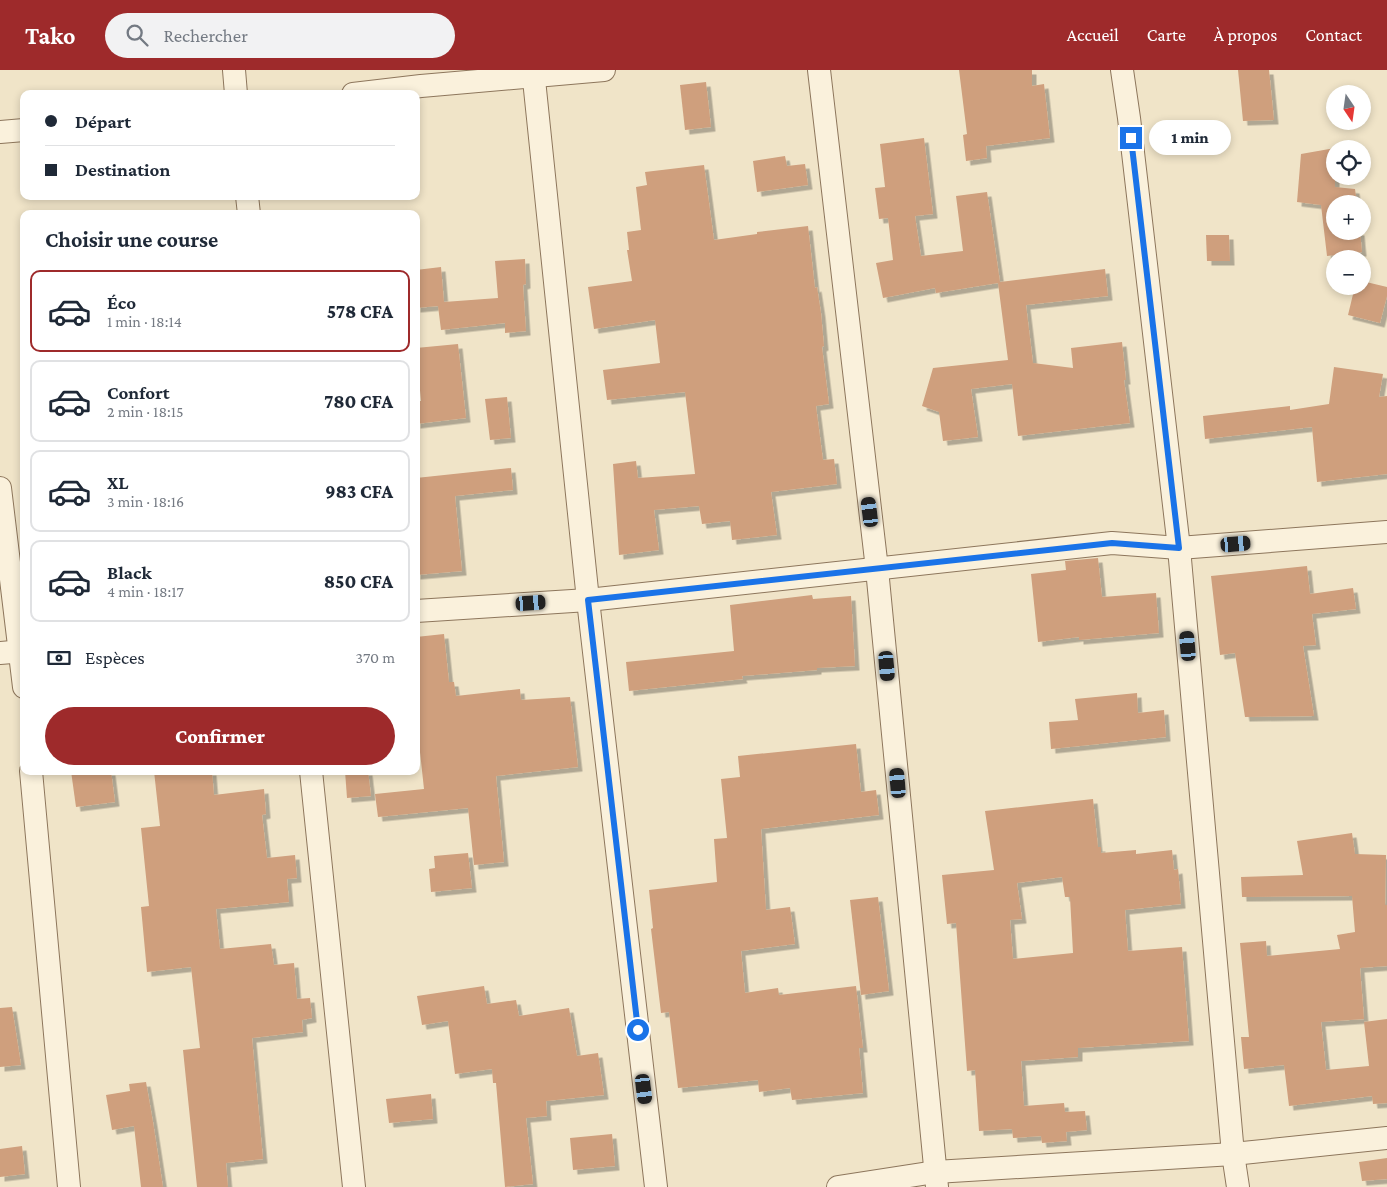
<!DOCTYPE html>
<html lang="fr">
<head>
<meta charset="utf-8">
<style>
  :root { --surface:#fff; --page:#f2f2f3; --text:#1f2937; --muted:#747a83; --line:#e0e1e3; --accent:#9e2a2b }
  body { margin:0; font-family:"Crimson Pro",serif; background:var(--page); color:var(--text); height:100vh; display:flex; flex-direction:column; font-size:19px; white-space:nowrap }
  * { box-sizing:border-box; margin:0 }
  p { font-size:16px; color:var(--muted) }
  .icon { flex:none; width:28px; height:28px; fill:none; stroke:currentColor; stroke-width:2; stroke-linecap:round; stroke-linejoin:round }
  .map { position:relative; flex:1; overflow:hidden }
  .drawer { position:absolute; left:20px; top:140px; width:400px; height:565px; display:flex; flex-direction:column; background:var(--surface); border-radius:10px; box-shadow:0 2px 8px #0003 }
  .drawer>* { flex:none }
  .guide { position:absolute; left:20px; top:20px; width:400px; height:110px; border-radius:10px; box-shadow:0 2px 8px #0003; display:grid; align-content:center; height:110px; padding:0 25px; background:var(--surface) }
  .needle { width:32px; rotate:167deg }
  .buttons { position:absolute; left:1326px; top:15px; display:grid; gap:10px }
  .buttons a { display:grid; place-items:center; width:45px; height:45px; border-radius:50%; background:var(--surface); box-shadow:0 2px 8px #0003; font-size:25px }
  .end { position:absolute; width:22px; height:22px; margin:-11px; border:6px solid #1a73e8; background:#fff; box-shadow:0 0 0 2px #fff }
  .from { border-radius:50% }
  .bubble { position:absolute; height:35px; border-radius:18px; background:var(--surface); box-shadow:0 2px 8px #0003; font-size:16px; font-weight:800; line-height:35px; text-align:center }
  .car { position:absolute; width:15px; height:30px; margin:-15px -8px; border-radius:6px; box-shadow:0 0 4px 1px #0007; background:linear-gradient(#222 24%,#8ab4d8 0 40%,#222 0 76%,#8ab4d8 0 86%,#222 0) }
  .guide b { display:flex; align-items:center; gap:18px; height:48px; font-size:19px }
  .guide b+b { border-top:1px solid var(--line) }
  .guide i { width:12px; height:12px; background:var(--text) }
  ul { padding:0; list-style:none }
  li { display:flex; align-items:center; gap:15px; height:82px; margin:0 10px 8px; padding:0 15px; border:2px solid var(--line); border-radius:10px }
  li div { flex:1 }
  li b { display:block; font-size:19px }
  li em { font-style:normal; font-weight:800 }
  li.current { border-color:var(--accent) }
  li>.icon { width:45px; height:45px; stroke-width:1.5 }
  h2 { padding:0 25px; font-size:22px; line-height:60px }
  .pay { display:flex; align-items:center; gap:12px; height:55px; padding:0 25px; font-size:19px }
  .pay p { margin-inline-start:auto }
  .primary-button { display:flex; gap:10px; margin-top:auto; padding:10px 25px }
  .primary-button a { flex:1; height:58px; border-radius:30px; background:var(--accent); color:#fff; font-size:20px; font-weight:800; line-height:58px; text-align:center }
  header { display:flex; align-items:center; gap:30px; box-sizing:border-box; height:70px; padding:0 25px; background:var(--accent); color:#fff }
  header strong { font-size:24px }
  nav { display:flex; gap:28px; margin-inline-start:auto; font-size:18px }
  .search { width:350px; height:45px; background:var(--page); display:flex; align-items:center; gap:12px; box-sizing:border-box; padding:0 18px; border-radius:28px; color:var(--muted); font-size:19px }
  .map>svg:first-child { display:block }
  .building { fill:#cf9f7d; fill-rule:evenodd; filter:url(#shadow) }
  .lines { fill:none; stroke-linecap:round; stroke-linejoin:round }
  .street-casing { stroke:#8d765c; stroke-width:24 }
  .street { stroke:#faf1dc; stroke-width:22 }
  .route { stroke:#1a73e8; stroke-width:6 }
</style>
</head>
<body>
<header>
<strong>Tako</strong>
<div class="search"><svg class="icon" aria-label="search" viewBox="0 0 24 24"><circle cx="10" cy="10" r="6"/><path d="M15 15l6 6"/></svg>Rechercher</div>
<nav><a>Accueil</a><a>Carte</a><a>À propos</a><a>Contact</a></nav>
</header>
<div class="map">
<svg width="1387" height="1117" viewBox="0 0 1387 1117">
  <defs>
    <filter id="shadow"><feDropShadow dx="4.5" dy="4.5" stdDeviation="0" flood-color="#0004"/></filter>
  </defs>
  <rect width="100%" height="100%" fill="#f0e4c8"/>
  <!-- building -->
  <g class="building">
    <polygon points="959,0 1032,0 1032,16 1044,14 1050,68 986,76 987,88 966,91 963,65 967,64"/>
    <polygon points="1238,0 1269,0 1274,50 1243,51"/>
    <polygon points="706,12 711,57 685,60 680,15"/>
    <polygon points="924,68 933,144 915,146 921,186 963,181 956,126 987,122 1000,212 1105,199 1108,226 1026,235 1033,293 1073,298 1071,278 1122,272 1126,310 1124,310 1130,353 1018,366 1012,314 971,319 978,367 943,371 939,342 922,336 933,298 1008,290 998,213 936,223 935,218 883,228 876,193 893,190 888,148 879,149 875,118 885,117 880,74"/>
    <polygon points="1335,78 1335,117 1355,119 1357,134 1335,134 1335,161 1360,161 1362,182 1327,186 1321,135 1297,132 1301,84"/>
    <polygon points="785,86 787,96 805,94 808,115 757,122 753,91"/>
    <polygon points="704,95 714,170 757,164 757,162 808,156 815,218 817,217 821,243 824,276 822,277 829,334 816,336 823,390 834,389 837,414 771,422 777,465 732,470 730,451 702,454 699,436 654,440 659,480 619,485 613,394 636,391 638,408 695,404 685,322 607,330 603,300 660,293 655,250 594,259 588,217 632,211 627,180 629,180 627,162 641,160 636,117 647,115 645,102"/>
    <polygon points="1206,165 1229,165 1230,191 1207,191"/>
    <polygon points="525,189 526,214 523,215 526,261 505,263 505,253 441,260 438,236 416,238 416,200 441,197 444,232 498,228 495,191"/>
    <polygon points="1362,211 1387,217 1387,226 1380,253 1348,245 1355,216 1362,216"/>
    <polygon points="458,274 466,348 416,354 416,331 421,331 416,278"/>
    <polygon points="1334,297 1383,304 1379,327 1387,326 1387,404 1317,412 1312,357 1205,369 1203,346 1290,336 1290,340 1329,334"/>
    <polygon points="507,327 511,368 490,370 485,329"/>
    <polygon points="511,398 513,420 455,426 462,501 416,505 416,408"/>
    <polygon points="1098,488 1102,527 1156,523 1159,563 1079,570 1079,567 1038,572 1031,504 1066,500 1065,491"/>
    <polygon points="1307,496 1310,524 1353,518 1356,539 1312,544 1316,575 1303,576 1314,646 1245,647 1235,583 1220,585 1211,506"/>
    <polygon points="812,525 813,529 851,526 855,596 817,598 817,600 742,606 743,609 629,621 626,592 734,581 730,535"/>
    <polygon points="444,564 449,612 454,612 456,626 520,619 521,630 570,627 578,697 496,706 504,792 474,795 468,738 378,747 375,724 424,719 416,645 416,567"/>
    <polygon points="1137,623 1138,643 1164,640 1166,667 1051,679 1049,652 1078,650 1075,629"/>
    <polygon points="856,674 861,722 876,720 879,745 761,759 766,840 790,837 795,874 741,881 745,923 778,918 779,925 856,916 863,978 859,978 863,1023 792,1030 790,1018 759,1022 758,1010 678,1018 669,942 661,943 651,859 653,858 649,820 717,812 714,769 727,768 721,709 740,707 738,686"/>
    <polygon points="71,701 111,701 115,732 76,737"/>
    <polygon points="154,701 212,701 214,725 264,719 266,744 262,745 267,788 295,785 297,808 287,809 289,832 216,839 220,879 271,874 274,895 294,893 297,929 310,928 312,948 302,950 303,962 252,968 263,1089 226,1093 228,1117 197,1117 183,980 200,978 191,897 147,902 141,837 149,836 141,758 160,756"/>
    <polygon points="345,701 368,701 371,726 347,728"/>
    <path d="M1093,729l5,48h3v6l35,-3v4l36,-4 2,20 4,-1 3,35 -56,6 3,41 54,-4 7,94 -111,7v9l-57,4 3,45 40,-3 1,9 20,-1 2,19 -21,2 1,9 -25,2 -1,-7 -28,2 -1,-9 -33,2 -4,-61 -8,1 -11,-148 -9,1 -5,-49 52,-5 -9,-59zM1062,807l3,20h5l3,56 -60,6 -3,-39 12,-1 -5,-36z"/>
    <polygon points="1352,763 1355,784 1386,785 1385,835 1387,835 1387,896 1360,898 1364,949 1321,952 1326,1000 1369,996 1364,952 1387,949 1387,1033 1373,1034 1372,1026 1289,1036 1284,995 1244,999 1241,967 1249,967 1240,873 1266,871 1267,886 1340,879 1337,865 1355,862 1352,826 1242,827 1241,807 1303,805 1297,771"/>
    <polygon points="468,783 472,818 431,822 429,799 435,798 434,786"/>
    <polygon points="878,827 889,921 861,925 850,830"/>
    <polygon points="484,916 487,934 516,930 519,946 569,938 577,986 598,983 604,1025 546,1031 547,1046 526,1048 533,1114 505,1117 496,1013 493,1013 492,999 455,1004 448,951 422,955 417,926"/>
    <polygon points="12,937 21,995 0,997 0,938"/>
    <polygon points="146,1012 153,1052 163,1117 141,1117 134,1056 112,1060 106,1025 130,1021 129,1014"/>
    <polygon points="431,1024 433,1049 389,1053 386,1029"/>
    <polygon points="612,1064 615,1096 573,1100 570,1068"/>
    <polygon points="22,1076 25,1104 0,1107 0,1079"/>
    <polygon points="1387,1088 1387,1109 1362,1111 1359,1092"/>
  </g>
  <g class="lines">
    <!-- street casing -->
    <g class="street-casing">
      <g id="street">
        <polyline points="234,0 236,24"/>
        <polyline points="533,0 588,530 656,1117"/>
        <polyline points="819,0 877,499 937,1117"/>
        <polyline points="1122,0 1129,48 1179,478 1233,1084 1238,1117"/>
        <polyline points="353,24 421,16 604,0"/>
        <polyline points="0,62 24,60"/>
        <polyline points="247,126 249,144"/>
        <polyline points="0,418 24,617"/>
        <polyline points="416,541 588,530 1112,473 1179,478 1387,462"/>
        <polyline points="0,583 24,581"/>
        <polyline points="31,701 69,1117"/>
        <polyline points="311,701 354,1117"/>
        <polyline points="838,1117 935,1102 1233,1084 1387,1068"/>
      </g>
    </g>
    <!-- street -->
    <use href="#street" class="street"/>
  </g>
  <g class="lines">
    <!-- route -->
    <polyline class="route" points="638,960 588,530 1112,473 1179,478 1131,68"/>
  </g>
</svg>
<div class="buttons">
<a><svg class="needle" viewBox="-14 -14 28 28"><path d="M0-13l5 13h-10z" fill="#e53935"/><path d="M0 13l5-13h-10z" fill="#747a83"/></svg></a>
<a><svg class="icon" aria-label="locate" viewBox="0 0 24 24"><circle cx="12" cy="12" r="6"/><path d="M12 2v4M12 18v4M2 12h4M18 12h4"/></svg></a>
<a>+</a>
<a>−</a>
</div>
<i class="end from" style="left:638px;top:960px"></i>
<i class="end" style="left:1131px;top:68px"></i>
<div class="bubble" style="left:1149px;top:50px;width:82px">1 min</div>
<i class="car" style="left:870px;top:442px;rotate:353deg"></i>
<i class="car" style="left:1236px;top:474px;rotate:85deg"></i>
<i class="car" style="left:531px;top:533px;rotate:86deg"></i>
<i class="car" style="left:1188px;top:576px;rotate:355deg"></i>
<i class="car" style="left:887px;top:596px;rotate:175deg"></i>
<i class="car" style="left:898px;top:713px;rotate:355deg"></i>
<i class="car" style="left:644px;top:1019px;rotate:173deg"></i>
<div class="guide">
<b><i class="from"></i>Départ</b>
<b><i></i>Destination</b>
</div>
<section class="drawer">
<h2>Choisir une course</h2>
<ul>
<li class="current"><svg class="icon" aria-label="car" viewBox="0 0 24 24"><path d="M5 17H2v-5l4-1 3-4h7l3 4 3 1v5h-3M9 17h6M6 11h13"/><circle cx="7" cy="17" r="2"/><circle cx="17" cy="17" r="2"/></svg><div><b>Éco</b><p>1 min · 18:14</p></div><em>578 CFA</em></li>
<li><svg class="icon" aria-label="car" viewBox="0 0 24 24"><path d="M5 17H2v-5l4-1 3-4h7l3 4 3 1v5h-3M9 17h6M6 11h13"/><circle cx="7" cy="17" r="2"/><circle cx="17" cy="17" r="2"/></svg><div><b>Confort</b><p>2 min · 18:15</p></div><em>780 CFA</em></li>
<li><svg class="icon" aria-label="car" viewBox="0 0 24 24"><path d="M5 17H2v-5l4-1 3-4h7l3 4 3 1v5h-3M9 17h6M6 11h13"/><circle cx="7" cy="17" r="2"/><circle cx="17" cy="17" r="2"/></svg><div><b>XL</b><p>3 min · 18:16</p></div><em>983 CFA</em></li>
<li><svg class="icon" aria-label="car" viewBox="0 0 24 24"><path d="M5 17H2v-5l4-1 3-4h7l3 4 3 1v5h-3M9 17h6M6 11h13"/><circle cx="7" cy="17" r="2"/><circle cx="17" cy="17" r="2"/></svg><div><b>Black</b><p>4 min · 18:17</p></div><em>850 CFA</em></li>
</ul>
<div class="pay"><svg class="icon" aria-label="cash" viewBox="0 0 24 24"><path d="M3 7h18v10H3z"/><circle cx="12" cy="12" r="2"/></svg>Espèces<p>370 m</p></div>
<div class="primary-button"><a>Confirmer</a></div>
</section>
</div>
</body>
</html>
